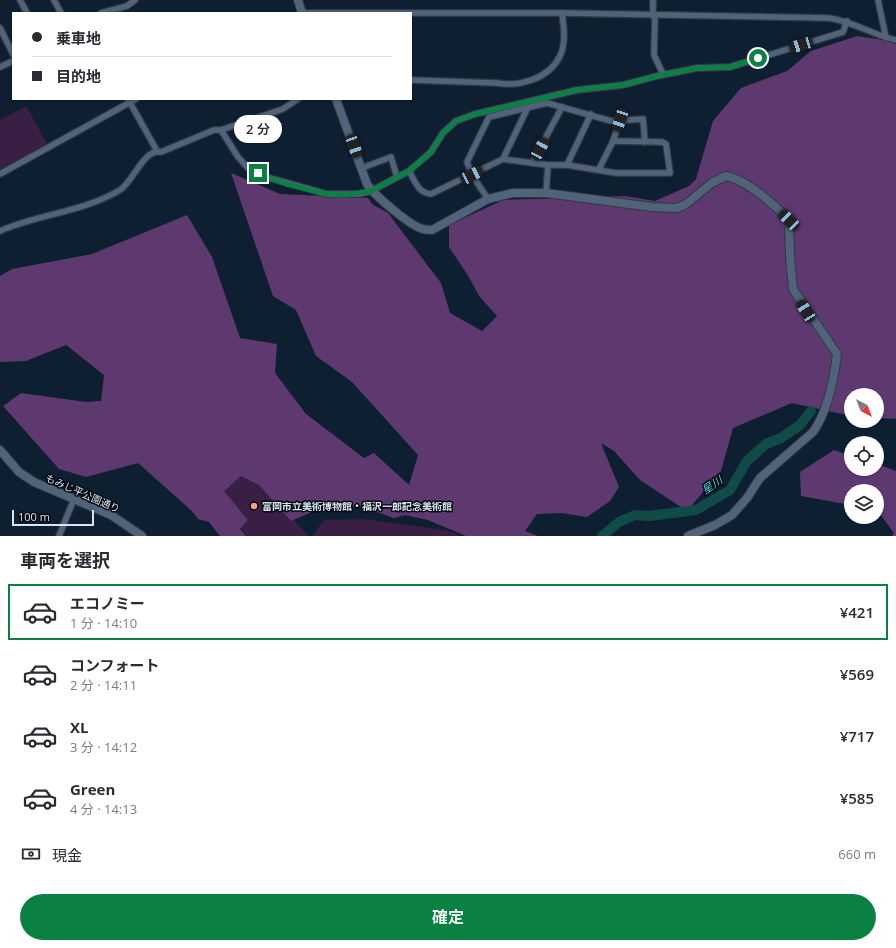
<!DOCTYPE html>
<html lang="ja">
<head>
<meta charset="utf-8">
<style>
  :root { --surface:#fff; --page:#f2f2f3; --text:#2b2b33; --muted:#7c7c81; --line:#e1e1e2; --accent:#0b8043 }
  body { margin:0; font-family:"Open Sans","Noto Sans JP",sans-serif; background:var(--page); color:var(--text); height:100vh; display:flex; flex-direction:column; font-size:15px; white-space:nowrap }
  * { box-sizing:border-box; margin:0 }
  p { font-size:13px; color:var(--muted) }
  .icon { flex:none; width:22px; height:22px; fill:none; stroke:currentColor; stroke-width:2; stroke-linecap:round; stroke-linejoin:round }
  .map { position:relative; height:536px; overflow:hidden }
  .sheet { display:flex; flex-direction:column; background:var(--surface); flex:1 }
  .sheet>* { flex:none }
  .guide { position:absolute; left:12px; top:12px; width:400px; height:88px; border-radius:0px; box-shadow:0 1px 3px #0004; display:grid; align-content:center; height:88px; padding:0 20px; background:var(--surface) }
  .needle { width:26px; rotate:138deg }
  .tools { position:absolute; left:844px; top:388px; display:grid; gap:8px }
  .tools a { display:grid; place-items:center; width:40px; height:40px; border-radius:50%; background:var(--surface); box-shadow:0 1px 3px #0004; font-size:20px }
  .scale { position:absolute; left:12px; bottom:10px; width:82px; box-sizing:border-box; padding-left:4px; border:2px solid #d9e4f1; border-top:0; font-size:11px; line-height:14px; white-space:nowrap; color:#d9e4f1; -webkit-text-stroke:3px #030810; paint-order:stroke }
  .end { position:absolute; width:18px; height:18px; margin:-9px; border:5px solid #0b8043; background:#fff; box-shadow:0 0 0 2px #fff }
  .from { border-radius:50% }
  .bubble { position:absolute; height:28px; border-radius:14px; background:var(--surface); box-shadow:0 1px 3px #0004; font-size:13px; font-weight:600; line-height:28px; text-align:center }
  .car { position:absolute; width:12px; height:24px; margin:-12px -6px; border-radius:5px; box-shadow:0 0 3px 1px #0007; background:linear-gradient(#222 24%,#8ab4d8 0 40%,#222 0 76%,#8ab4d8 0 86%,#222 0) }
  .guide b { display:flex; align-items:center; gap:14px; height:38px; font-size:15px }
  .guide b+b { border-top:1px solid var(--line) }
  .guide i { width:10px; height:10px; background:var(--text) }
  ul { padding:0; list-style:none }
  li { display:flex; align-items:center; gap:12px; height:56px; margin:0 8px 6px; padding:0 12px; border:2px solid transparent; border-radius:0px }
  li div { flex:1 }
  li b { display:block; font-size:15px }
  li em { font-style:normal; font-weight:600 }
  li.current { border-color:var(--accent) }
  li>.icon { width:36px; height:36px; stroke-width:1.5 }
  h2 { padding:0 20px; font-size:18px; line-height:48px }
  .pay { display:flex; align-items:center; gap:10px; height:44px; padding:0 20px; font-size:15px }
  .pay p { margin-inline-start:auto }
  .action { display:flex; gap:8px; margin-top:auto; padding:8px 20px }
  .action a { flex:1; height:46px; border-radius:24px; background:var(--accent); color:#fff; font-size:16px; font-weight:600; line-height:46px; text-align:center }
  .map>svg:first-child { display:block }
  .green { fill:#381f43 }
  .forest { fill:#5e396f }
  .lines { fill:none; stroke-linecap:round; stroke-linejoin:round }
  .river { stroke:#104b48; stroke-width:10 }
  .street-casing { stroke:#303848; stroke-width:8 }
  .secondary-casing { stroke:#303848; stroke-width:10 }
  .street { stroke:#506379; stroke-width:5.5 }
  .secondary { stroke:#506379; stroke-width:8 }
  .route { stroke:#0b8043; stroke-width:5 }
  .poi-dot { fill:#f1a17b; stroke:#030810; stroke-width:1.5 }
  .labels { text-anchor:middle; stroke-width:3; stroke-linejoin:round; paint-order:stroke }
  .street-label { font-size:10px; fill:#d9e4f1; stroke:#030810 }
  .poi-label { font-size:10px; font-weight:bold; fill:#d9e4f1; stroke:#030810; text-anchor:start }
  .water-label { font-size:11px; font-style:italic; fill:#44dfd9; stroke:#030810 }
</style>
</head>
<body>
<div class="map">
<svg width="896" height="536" viewBox="0 0 896 536">
  <rect width="100%" height="100%" fill="#0e1f31"/>
  <!-- green -->
  <g class="green">
    <polygon points="26,106 49,147 0,174 0,120"/>
    <polygon points="237,472 257,477 308,536 247,536 211,495"/>
    <polygon points="363,519 445,530 458,534 458,536 312,536 324,520"/>
  </g>
  <!-- forest -->
  <g class="forest">
    <polygon points="857,36 896,42 896,419 877,418 877,395 851,395 851,416 792,403 733,428 721,471 687,511 640,480 614,451 601,443 619,487 610,501 587,517 562,513 537,514 525,531 538,536 466,536 428,520 405,515 394,518 360,506 319,509 291,521 259,485 241,476 224,491 248,520 240,529 246,536 220,536 209,522 198,519 193,512 138,463 86,477 59,469 3,406 21,393 86,402 101,401 104,375 66,345 26,361 0,362 0,276 12,269 92,254 187,215 212,257 240,338 277,344 275,373 306,414 364,458 374,453 409,485 418,455 352,382 316,356 296,310 273,296 231,173 280,194 368,198 372,204 388,213 441,283 450,313 482,331 497,316 479,296 469,277 449,247 449,225 503,200 625,196 655,201 689,186 696,179 713,121 741,88 787,71 811,51"/>
    <polygon points="834,450 851,456 851,469 877,469 877,464 896,471 896,536 892,536 894,533 877,510 877,491 851,491 851,505 801,496 800,472"/>
  </g>
  <g class="lines">
    <!-- river -->
    <polyline class="river" points="602,536 619,522 635,515 649,516 696,510 730,490 747,461 766,444 781,438 800,425 811,411"/>
    <!-- street casing -->
    <g class="street-casing">
      <g id="street">
        <polyline points="20,0 27,13"/>
        <polyline points="54,0 61,13"/>
        <polyline points="878,0 886,38"/>
        <polyline points="101,13 127,6 135,0"/>
        <path d="M302,13h260l266,5c25,3 44,17 68,22"/>
        <polyline points="653,16 653,0"/>
        <polyline points="655,16 654,55 663,74"/>
        <polyline points="0,28 13,54"/>
        <polyline points="0,67 13,61"/>
        <path d="M411,80l86,3c22,4 52,-4 63,-27 6,-13 4,-29 2,-43"/>
        <polyline points="128,99 157,151"/>
        <polyline points="221,130 238,157 249,169 266,177 327,194 359,194 371,191 409,171 431,152 443,133 456,121 475,114 577,90 623,85 657,76 697,68 730,67 843,32 847,21"/>
        <polyline points="613,141 620,121"/>
        <polyline points="503,159 528,107"/>
        <polyline points="532,163 562,107"/>
        <polyline points="567,165 591,114"/>
        <polyline points="362,168 391,157 397,177"/>
        <path d="M409,171c6,10 9,22 22,23l72,-35 45,6h19l49,8h54l-4,-29 -4,-2 -49,-1 -14,28"/>
        <polyline points="0,174 136,99"/>
        <polyline points="546,193 548,165"/>
        <polyline points="488,199 472,175 467,162 489,117 547,103 611,121 643,119 645,142"/>
        <path d="M0,231c39,-17 83,-19 120,-41 13,-8 24,-42 41,-38l53,-22h7l62,-21 15,-10"/>
        <polyline points="59,536 74,499"/>
      </g>
    </g>
    <!-- secondary casing -->
    <g class="secondary-casing">
      <g id="secondary">
        <polyline points="298,0 302,13"/>
        <path d="M336,99l31,85c7,11 43,42 56,45 3,1 6,1 9,1l56,-31 25,-6h33l106,14 25,1 9,-4 27,-22 13,-6c21,4 49,29 63,44l1,37 3,32 44,65c-3,25 -9,57 -24,78l-53,46 -13,20 -15,17 -17,10 -27,11"/>
        <polyline points="0,450 19,472 34,482 111,515 142,536"/>
      </g>
    </g>
    <!-- street -->
    <use href="#street" class="street"/>
    <!-- secondary -->
    <use href="#secondary" class="secondary"/>
  </g>
  <g class="lines">
    <!-- route -->
    <polyline class="route" points="258,173 286,184 327,194 345,195 371,191 409,171 431,152 443,133 456,121 475,114 577,90 622,85 657,76 697,68 730,67 758,58"/>
  </g>
  <!-- markers -->
  <circle class="poi-dot" cx="254" cy="506" r="4"/>
  <g class="labels">
    <!-- street labels -->
    <g class="street-label">
      <text transform="translate(83 493) rotate(24)" y="4">もみじ平公園通り</text>
    </g>
    <!-- poi labels -->
    <g class="poi-label">
      <text x="262" y="510">富岡市立美術博物館・福沢一郎記念美術館</text>
    </g>
    <!-- water labels -->
    <g class="water-label">
      <text transform="translate(712 485) rotate(-34)" y="4">星川</text>
    </g>
  </g>
</svg>
<div class="tools">
<a><svg class="needle" viewBox="-14 -14 28 28"><path d="M0-13l5 13h-10z" fill="#e53935"/><path d="M0 13l5-13h-10z" fill="#7c7c81"/></svg></a>
<a><svg class="icon" aria-label="locate" viewBox="0 0 24 24"><circle cx="12" cy="12" r="6"/><path d="M12 2v4M12 18v4M2 12h4M18 12h4"/></svg></a>
<a><svg class="icon" aria-label="layers" viewBox="0 0 24 24"><path d="M12 4l9 5-9 5-9-5zM3 14l9 5 9-5"/></svg></a>
</div>
<div class="scale">100 m</div>
<i class="end from" style="left:758px;top:58px"></i>
<i class="end" style="left:258px;top:173px"></i>
<div class="bubble" style="left:234px;top:115px;width:48px">2 分</div>
<i class="car" style="left:801px;top:45px;rotate:253deg"></i>
<i class="car" style="left:620px;top:120px;rotate:198deg"></i>
<i class="car" style="left:354px;top:146px;rotate:160deg"></i>
<i class="car" style="left:540px;top:149px;rotate:28deg"></i>
<i class="car" style="left:472px;top:175px;rotate:63deg"></i>
<i class="car" style="left:789px;top:220px;rotate:316deg"></i>
<i class="car" style="left:806px;top:311px;rotate:328deg"></i>
<div class="guide">
<b><i class="from"></i>乗車地</b>
<b><i></i>目的地</b>
</div>
</div>
<section class="sheet">
<h2>車両を選択</h2>
<ul>
<li class="current"><svg class="icon" aria-label="car" viewBox="0 0 24 24"><path d="M5 17H2v-5l4-1 3-4h7l3 4 3 1v5h-3M9 17h6M6 11h13"/><circle cx="7" cy="17" r="2"/><circle cx="17" cy="17" r="2"/></svg><div><b>エコノミー</b><p>1 分 · 14:10</p></div><em>¥421</em></li>
<li><svg class="icon" aria-label="car" viewBox="0 0 24 24"><path d="M5 17H2v-5l4-1 3-4h7l3 4 3 1v5h-3M9 17h6M6 11h13"/><circle cx="7" cy="17" r="2"/><circle cx="17" cy="17" r="2"/></svg><div><b>コンフォート</b><p>2 分 · 14:11</p></div><em>¥569</em></li>
<li><svg class="icon" aria-label="car" viewBox="0 0 24 24"><path d="M5 17H2v-5l4-1 3-4h7l3 4 3 1v5h-3M9 17h6M6 11h13"/><circle cx="7" cy="17" r="2"/><circle cx="17" cy="17" r="2"/></svg><div><b>XL</b><p>3 分 · 14:12</p></div><em>¥717</em></li>
<li><svg class="icon" aria-label="car" viewBox="0 0 24 24"><path d="M5 17H2v-5l4-1 3-4h7l3 4 3 1v5h-3M9 17h6M6 11h13"/><circle cx="7" cy="17" r="2"/><circle cx="17" cy="17" r="2"/></svg><div><b>Green</b><p>4 分 · 14:13</p></div><em>¥585</em></li>
</ul>
<div class="pay"><svg class="icon" aria-label="cash" viewBox="0 0 24 24"><path d="M3 7h18v10H3z"/><circle cx="12" cy="12" r="2"/></svg>現金<p>660 m</p></div>
<div class="action"><a>確定</a></div>
</section>
</body>
</html>
